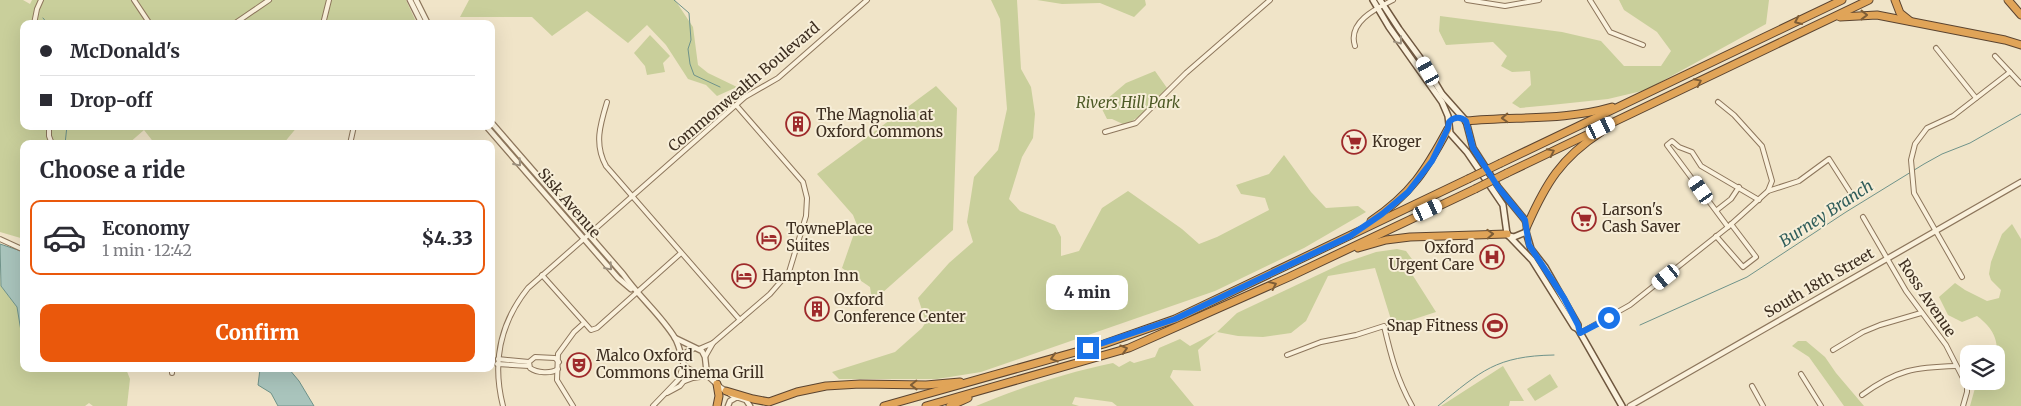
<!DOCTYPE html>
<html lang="en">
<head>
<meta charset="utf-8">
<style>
  :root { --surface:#fff; --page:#f7f7f7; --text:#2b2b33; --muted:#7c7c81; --line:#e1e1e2; --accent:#ea580c }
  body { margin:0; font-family:Merriweather,serif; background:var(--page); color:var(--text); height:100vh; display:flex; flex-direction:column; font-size:19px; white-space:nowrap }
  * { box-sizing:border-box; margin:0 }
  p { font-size:16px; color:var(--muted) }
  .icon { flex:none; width:28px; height:28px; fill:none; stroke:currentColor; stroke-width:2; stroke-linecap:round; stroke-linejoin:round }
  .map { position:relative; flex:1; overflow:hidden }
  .details { position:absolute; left:20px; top:140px; width:475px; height:232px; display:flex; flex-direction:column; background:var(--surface); border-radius:10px; box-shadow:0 5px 20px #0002 }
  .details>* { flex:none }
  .guide { position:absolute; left:20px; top:20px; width:475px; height:110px; border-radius:10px; box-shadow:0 5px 20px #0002; display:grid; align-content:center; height:110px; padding:0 20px; background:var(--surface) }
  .tools { position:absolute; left:1960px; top:345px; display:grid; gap:10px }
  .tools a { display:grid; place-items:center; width:45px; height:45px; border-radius:10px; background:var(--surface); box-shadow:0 5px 20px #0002; font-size:25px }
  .end { position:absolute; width:22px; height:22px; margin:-11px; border:6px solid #1a73e8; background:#fff; box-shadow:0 0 0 2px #fff }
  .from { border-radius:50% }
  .bubble { position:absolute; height:35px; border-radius:10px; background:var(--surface); box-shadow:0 5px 20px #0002; font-size:16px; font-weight:800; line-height:35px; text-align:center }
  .car { position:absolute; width:15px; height:30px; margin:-15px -8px; border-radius:6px; box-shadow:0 0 4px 1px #0007; background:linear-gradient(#fff 24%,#345 0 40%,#fff 0 76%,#345 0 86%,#fff 0) }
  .guide b { display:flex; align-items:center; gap:18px; height:48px; font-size:19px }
  .guide b+b { border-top:1px solid var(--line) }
  .guide i { width:12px; height:12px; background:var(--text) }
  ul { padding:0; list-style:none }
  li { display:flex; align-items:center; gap:15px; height:75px; margin:0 10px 8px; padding:0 10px; border:2px solid transparent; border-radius:10px }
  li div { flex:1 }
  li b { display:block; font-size:19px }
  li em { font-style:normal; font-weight:800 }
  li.selected { border-color:var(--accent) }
  li>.icon { width:45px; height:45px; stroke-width:1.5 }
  h2 { padding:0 20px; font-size:22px; line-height:60px }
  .cta { display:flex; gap:10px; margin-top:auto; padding:10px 20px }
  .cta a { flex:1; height:58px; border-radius:10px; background:var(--accent); color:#fff; font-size:20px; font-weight:800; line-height:58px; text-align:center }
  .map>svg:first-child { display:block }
  .green { fill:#c9cf9b }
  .water { fill:#a9c4bc; stroke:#6f938a }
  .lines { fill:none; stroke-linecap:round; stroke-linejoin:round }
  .stream { stroke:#6f938a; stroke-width:1 }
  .minor-casing { stroke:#8d765c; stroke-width:6 }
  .tertiary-casing { stroke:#8d765c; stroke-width:7 }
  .secondary-casing { stroke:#6f573f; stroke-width:8 }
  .motorway-casing { stroke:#5b4430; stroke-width:9 }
  .minor { stroke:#faf1dc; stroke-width:4 }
  .tertiary { stroke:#faf1dc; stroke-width:4.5 }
  .secondary { stroke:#faf1dc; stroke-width:5 }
  .motorway { stroke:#e0a458; stroke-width:7 }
  .motorway-bridge-casing { stroke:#5b4430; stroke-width:9; stroke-linecap:butt }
  .motorway-bridge { stroke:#e0a458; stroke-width:7 }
  .oneway { stroke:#7e5d36 }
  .oneway2 { stroke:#9c907e }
  .route { stroke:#1a73e8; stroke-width:6 }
  .labels { text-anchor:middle; stroke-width:4; stroke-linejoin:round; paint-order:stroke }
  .street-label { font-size:15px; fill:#3d2e20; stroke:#f7eed8 }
  .park-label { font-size:15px; font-style:italic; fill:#4d5a26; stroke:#f7eed8 }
  .poi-label { font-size:15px; fill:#3d2e20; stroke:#f7eed8; text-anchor:start }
  .water-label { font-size:16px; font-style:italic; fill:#2f5d5a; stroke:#f7eed8 }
</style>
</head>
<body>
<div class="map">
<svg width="2021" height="406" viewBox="0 0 2021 406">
  <rect width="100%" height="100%" fill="#f0e4c8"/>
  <!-- green -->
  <g class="green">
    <polygon points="0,0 23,0 30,4 32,0 406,0 417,24 24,24 24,126 298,126 283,144 155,144 144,130 128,144 24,144 24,239 0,232"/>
    <polygon points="469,0 675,0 693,27 698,65 708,73 737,87 717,96 706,85 688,79 666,45 647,25 628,43 587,11 552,36 532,17 460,17"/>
    <polygon points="991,0 1017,0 1021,69 1031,87 1035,114 1033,138 1022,157 1009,199 1020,211 1055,225 1061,237 1061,256 1079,251 1102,208 1128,191 1182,229 1199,244 1217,237 1269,210 1265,198 1241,194 1236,185 1269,174 1284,155 1311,192 1326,208 1358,206 1366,212 1304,248 1215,291 981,372 937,379 839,379 832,372 895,352 922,328 926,322 918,298 949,263 973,242 967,222 974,177 998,150 1007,109 1000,19"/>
    <polygon points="1037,0 1145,0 1146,5 1134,17 1100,3 1062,4"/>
    <polygon points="1619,0 1769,0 1766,24 1646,90 1608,99 1551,105 1520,108 1512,103 1531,85 1530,71 1512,72 1501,66 1507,56 1493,42 1446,45 1439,31 1440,16 1562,32 1601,41 1624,66 1661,66 1671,51 1657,32 1624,10"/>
    <polygon points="650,35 670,56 663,63 665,72 647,75 645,66 634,53"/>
    <polygon points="1155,71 1167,88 1142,115 1125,125 1112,119 1107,119 1100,105 1126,83"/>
    <polygon points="936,86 957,108 953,230 882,293 873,307 870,287 842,268 857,225 853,215 817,174"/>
    <path d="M2012,224l9,15v167h-51l7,-25h19c0,-29 8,-45 -19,-65l-15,6 -14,-7 -9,-18 16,-14 10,7 22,11 12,-3 2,-8 -10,-10 -2,-6 2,-12 11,-28z"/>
    <path d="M1397,249l9,2 11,15 -7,5 26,41 -43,14 -18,-58 -47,8 -22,45 -15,12 -28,4 -25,-1 -21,-4 -19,18 3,21 -28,-1 -3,7 24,29h-77l-5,-4 -37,-5 -3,7 7,2h-103c46,-19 89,-33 137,-43l6,4 11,-6 4,2 21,-6 4,-9 21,-9 10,7 27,-14 20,-19 104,-49 35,-12z"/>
    <polygon points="0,278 1,286 17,307 21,331 24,332 24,369 126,369 130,379 127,406 93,406 89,403 85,406 0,406"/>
    <polygon points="1798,341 1806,341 1825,357 1836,373 1864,406 1844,406 1809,357 1792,346"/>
    <polygon points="1503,366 1524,401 1510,401 1509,406 1441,406"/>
    <polygon points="1550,374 1558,387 1535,401 1527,389"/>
  </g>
  <!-- water -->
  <g class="water">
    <polygon points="0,244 24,252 24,332 21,331 17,307 1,286"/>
    <polygon points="260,369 289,369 299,381 314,406 278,406 271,393 258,385"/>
  </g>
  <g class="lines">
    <!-- stream -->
    <g class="stream">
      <polyline points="674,0 689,13 691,40 688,49 690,64 694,75 720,87"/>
      <polyline points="43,18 48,24"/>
      <polyline points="65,144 67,126"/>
      <polyline points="1640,325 1747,277 1846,212 1924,164 1942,154 1970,143 2021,114"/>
      <path d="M1438,406c43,-35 58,-50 116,-51"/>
    </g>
    <!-- minor casing -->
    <g class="minor-casing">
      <g id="minor">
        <polyline points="134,0 150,24"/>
        <polyline points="1467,0 1505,6 1539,0"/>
        <polyline points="1590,0 1610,32 1643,45"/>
        <polyline points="34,24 37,9 41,0"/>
        <polyline points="234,24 269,0"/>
        <polyline points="323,24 329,0"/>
        <path d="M1355,46c-8,-24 22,-38 38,-46"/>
        <polyline points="1936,48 1976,98"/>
        <polyline points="1995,56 2021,84"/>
        <path d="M607,102c-7,23 -13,42 -1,64l134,154"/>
        <polyline points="49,126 49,136 52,144"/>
        <polyline points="1105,132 1136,123 1186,73 1270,0"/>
        <polyline points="350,144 354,126"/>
        <polyline points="1768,191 1799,181 1829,159 1854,198"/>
        <polyline points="1717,210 1731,199 1739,187"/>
        <polyline points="1863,217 1906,291 1946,345 1967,386 1967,392 1963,406"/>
        <polyline points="1728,227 1667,145 1672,141 1679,147 1692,152 1701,166 1759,200"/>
        <polyline points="1716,236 1743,267 1756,257 1731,224"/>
        <polyline points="0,239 24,250"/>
        <polyline points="542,275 591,330 597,328 681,253"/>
        <polyline points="1962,277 1914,193 1911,160 1915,144 1927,128 1953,116 2010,72"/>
        <polyline points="1580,333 1630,305 1728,227 1768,191 1772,181 1762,146 1734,115 1718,102"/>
        <polyline points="699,349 713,343 770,294 789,272 806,216 807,198 803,182 736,105"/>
        <polyline points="1833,350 1863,332 1880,325 1921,313"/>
        <path d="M1287,355l34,-13 35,-7 28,-9c7,30 13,53 28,80"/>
        <polyline points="705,357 713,343"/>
        <polyline points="498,359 529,362"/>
        <polyline points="497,364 529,366"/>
        <path d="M558,369c-7,5 -21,4 -28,-1l-1,-6 6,-5 20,1 4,4"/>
        <polyline points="172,373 172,369"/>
        <polyline points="1801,374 1821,406"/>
        <polyline points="685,381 693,378 707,376"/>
        <polyline points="1752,386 1763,406"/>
        <polyline points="667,393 680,386 692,371"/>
        <path d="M1862,395c34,-25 53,-28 94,-29"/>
        <path d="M503,406c-11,-43 -3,-83 25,-118l217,-191 33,-19 89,-78"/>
        <polyline points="573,406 557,380 558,354 574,332 584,323"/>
        <polyline points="653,406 679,379 683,365"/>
      </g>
    </g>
    <!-- tertiary casing -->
    <g class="tertiary-casing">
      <g id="tertiary">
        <polyline points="410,0 422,24"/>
        <polyline points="416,0 428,24"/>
        <path d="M491,122l132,152c16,23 38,41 52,64 6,11 6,21 10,29l7,4 15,4 14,13 14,9"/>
        <polyline points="486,126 618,278 631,289"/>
        <polyline points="675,338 702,351 705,357 707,375"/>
        <polyline points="683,358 687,352 694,348"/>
        <polyline points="728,406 730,401 737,397 746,400 750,406"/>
        <polyline points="1630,406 2021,182"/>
      </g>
    </g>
    <!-- secondary casing -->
    <g class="secondary-casing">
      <g id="secondary">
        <polyline points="1373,0 1389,27 1442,102 1448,116 1450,133 1467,152 1503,205 1507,234 1532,260 1574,327 1578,329 1622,406"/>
        <polyline points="1380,0 1399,29 1421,59 1442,94 1466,121 1473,148 1498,187 1525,220 1527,226 1526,232 1531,249 1545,267 1578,325 1578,329"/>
        <polyline points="1509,236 1514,237 1526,232"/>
      </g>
    </g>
    <!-- motorway casing -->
    <g class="motorway-casing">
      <g id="motorway">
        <polyline points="1895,0 1900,13 1910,21"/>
        <polyline points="2008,0 2021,15"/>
        <polyline points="1840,17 1877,15 2005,40 2021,45"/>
        <path d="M1466,121c49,-5 98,0 146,-14"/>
        <polyline points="1501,163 1842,0"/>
        <polyline points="1507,173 1869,0"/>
        <path d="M1371,221c40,-27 55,-51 77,-92"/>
        <path d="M1527,226c19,-43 34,-68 74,-94"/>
        <polyline points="1358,248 1386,240 1410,237 1507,234"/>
        <polyline points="726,391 753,399 769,402 797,392 826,386 860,384 926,385 960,382"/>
        <polyline points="717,406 719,396 717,384"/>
        <polyline points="884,406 1104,344 1175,319 1468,179"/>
        <polyline points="926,406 1129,348 1289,277 1475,189"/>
        <polyline points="950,406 968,398"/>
      </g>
    </g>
    <!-- minor -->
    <use href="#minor" class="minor"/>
    <!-- tertiary -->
    <use href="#tertiary" class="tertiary"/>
    <!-- secondary -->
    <use href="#secondary" class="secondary"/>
    <!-- motorway -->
    <use href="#motorway" class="motorway"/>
    <!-- motorway-bridge casing -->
    <g class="motorway-bridge-casing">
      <g id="motorway-bridge">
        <polyline points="1468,179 1501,163"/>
        <polyline points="1475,189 1507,173"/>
      </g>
    </g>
    <!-- motorway-bridge -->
    <use href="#motorway-bridge" class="motorway-bridge"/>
  </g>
  <!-- one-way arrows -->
  <defs><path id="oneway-chevron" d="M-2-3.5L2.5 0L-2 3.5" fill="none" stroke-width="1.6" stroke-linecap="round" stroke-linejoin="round" transform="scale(1.25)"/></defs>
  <g class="oneway">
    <use href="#oneway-chevron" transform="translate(1864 15)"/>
    <use href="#oneway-chevron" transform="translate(1798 21) rotate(155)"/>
    <use href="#oneway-chevron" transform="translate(1698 82) rotate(-26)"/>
    <use href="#oneway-chevron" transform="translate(1505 118) rotate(178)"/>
    <use href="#oneway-chevron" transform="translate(1551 152) rotate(-26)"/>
    <use href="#oneway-chevron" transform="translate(1490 234) rotate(-2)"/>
    <use href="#oneway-chevron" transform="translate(1273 285) rotate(-25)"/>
    <use href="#oneway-chevron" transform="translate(1124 349) rotate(-17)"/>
    <use href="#oneway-chevron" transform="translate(1054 358) rotate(164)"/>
    <use href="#oneway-chevron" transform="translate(914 385) rotate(179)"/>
  </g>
  <g class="oneway2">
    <use href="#oneway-chevron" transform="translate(1399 41) rotate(53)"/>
    <use href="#oneway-chevron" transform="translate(518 163) rotate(49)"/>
    <use href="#oneway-chevron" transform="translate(609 267) rotate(49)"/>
  </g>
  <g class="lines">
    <!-- route -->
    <path class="route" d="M1088,348l87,-29 175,-83 32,-22 26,-22 24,-31 16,-33 1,-6c5,-5 11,-6 17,-1l7,27 25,39 27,33 4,25 35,53 14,27 2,8 29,-15"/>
  </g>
  <!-- icons -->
  <defs>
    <g id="building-ring" transform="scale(1.25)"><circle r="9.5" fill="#f7eed8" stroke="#9e2a2b" stroke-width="1.5"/><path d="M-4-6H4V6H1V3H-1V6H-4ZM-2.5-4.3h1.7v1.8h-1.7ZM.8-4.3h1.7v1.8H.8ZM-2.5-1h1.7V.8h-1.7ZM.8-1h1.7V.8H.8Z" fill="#9e2a2b"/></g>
    <g id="supermarket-ring" transform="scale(1.25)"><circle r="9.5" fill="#f7eed8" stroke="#9e2a2b" stroke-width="1.5"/><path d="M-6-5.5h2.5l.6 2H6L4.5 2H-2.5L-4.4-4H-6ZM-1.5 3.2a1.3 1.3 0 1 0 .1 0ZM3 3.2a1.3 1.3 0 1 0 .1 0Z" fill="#9e2a2b"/></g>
    <g id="hotel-ring" transform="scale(1.25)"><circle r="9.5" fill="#f7eed8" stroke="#9e2a2b" stroke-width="1.5"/><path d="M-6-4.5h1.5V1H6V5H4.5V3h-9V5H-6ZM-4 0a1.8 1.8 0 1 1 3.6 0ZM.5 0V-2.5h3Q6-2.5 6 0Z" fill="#9e2a2b"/></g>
    <g id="hospital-ring" transform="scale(1.25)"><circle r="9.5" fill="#f7eed8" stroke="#9e2a2b" stroke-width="1.5"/><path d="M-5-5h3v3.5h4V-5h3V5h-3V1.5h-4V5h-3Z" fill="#9e2a2b"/></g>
    <g id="stadium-ring" transform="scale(1.25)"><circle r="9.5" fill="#f7eed8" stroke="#9e2a2b" stroke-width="1.5"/><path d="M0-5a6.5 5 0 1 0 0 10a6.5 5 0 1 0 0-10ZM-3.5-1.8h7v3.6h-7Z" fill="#9e2a2b"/></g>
    <g id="theatre-ring" transform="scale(1.25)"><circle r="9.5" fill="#f7eed8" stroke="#9e2a2b" stroke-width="1.5"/><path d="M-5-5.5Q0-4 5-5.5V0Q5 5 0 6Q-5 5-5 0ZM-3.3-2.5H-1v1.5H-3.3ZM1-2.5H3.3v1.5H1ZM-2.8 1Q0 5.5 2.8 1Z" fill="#9e2a2b"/></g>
  </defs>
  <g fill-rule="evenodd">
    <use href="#building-ring" x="798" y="124"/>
    <use href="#supermarket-ring" x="1354" y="142"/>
    <use href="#supermarket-ring" x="1584" y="219"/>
    <use href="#hotel-ring" x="769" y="238"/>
    <use href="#hospital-ring" x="1492" y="257"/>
    <use href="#hotel-ring" x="744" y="276"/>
    <use href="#building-ring" x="817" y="309"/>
    <use href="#stadium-ring" x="1495" y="326"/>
    <use href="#theatre-ring" x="579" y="365"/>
  </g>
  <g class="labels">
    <!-- street labels -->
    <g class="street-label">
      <text transform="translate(744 87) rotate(-40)" y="5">Commonwealth Boulevard</text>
      <text transform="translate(569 203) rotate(49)" y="5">Sisk Avenue</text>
      <text transform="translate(1819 283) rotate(-30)" y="5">South 18th Street</text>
      <text transform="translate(1927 298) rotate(56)" y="5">Ross Avenue</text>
    </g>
    <!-- park labels -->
    <g class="park-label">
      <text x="1128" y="108">Rivers Hill Park</text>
    </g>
    <!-- poi labels -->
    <g class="poi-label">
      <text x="816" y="120">The Magnolia at<tspan x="816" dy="17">Oxford Commons</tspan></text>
      <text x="1372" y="147">Kroger</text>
      <text x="1602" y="215">Larson's<tspan x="1602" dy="17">Cash Saver</tspan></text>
      <text x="786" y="234">TownePlace<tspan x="786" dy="17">Suites</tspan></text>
      <text x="1474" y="253" text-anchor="end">Oxford<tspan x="1474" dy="17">Urgent Care</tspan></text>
      <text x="762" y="281">Hampton Inn</text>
      <text x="834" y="305">Oxford<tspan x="834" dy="17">Conference Center</tspan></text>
      <text x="1478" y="331" text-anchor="end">Snap Fitness</text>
      <text x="596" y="361">Malco Oxford<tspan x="596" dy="17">Commons Cinema Grill</tspan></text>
    </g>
    <!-- water labels -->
    <g class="water-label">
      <text transform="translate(1826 213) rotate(-33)" y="6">Burney Branch</text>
    </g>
  </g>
</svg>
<div class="tools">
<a><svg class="icon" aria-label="layers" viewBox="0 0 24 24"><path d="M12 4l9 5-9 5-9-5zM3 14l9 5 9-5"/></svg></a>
</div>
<i class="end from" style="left:1609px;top:318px"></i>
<i class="end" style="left:1088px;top:348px"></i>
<div class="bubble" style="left:1046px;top:275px;width:82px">4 min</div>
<i class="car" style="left:1428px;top:71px;rotate:331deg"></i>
<i class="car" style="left:1601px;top:128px;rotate:64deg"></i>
<i class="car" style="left:1701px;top:190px;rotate:325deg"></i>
<i class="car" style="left:1428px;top:210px;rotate:65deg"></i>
<i class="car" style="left:1666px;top:277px;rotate:231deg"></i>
<div class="guide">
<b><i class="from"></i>McDonald's</b>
<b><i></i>Drop-off</b>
</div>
<section class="details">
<h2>Choose a ride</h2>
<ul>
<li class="selected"><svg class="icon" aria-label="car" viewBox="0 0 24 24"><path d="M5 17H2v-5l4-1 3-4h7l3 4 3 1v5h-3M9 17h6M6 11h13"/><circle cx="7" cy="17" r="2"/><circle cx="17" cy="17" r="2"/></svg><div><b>Economy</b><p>1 min · 12:42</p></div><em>$4.33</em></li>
</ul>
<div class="cta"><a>Confirm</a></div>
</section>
</div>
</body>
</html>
